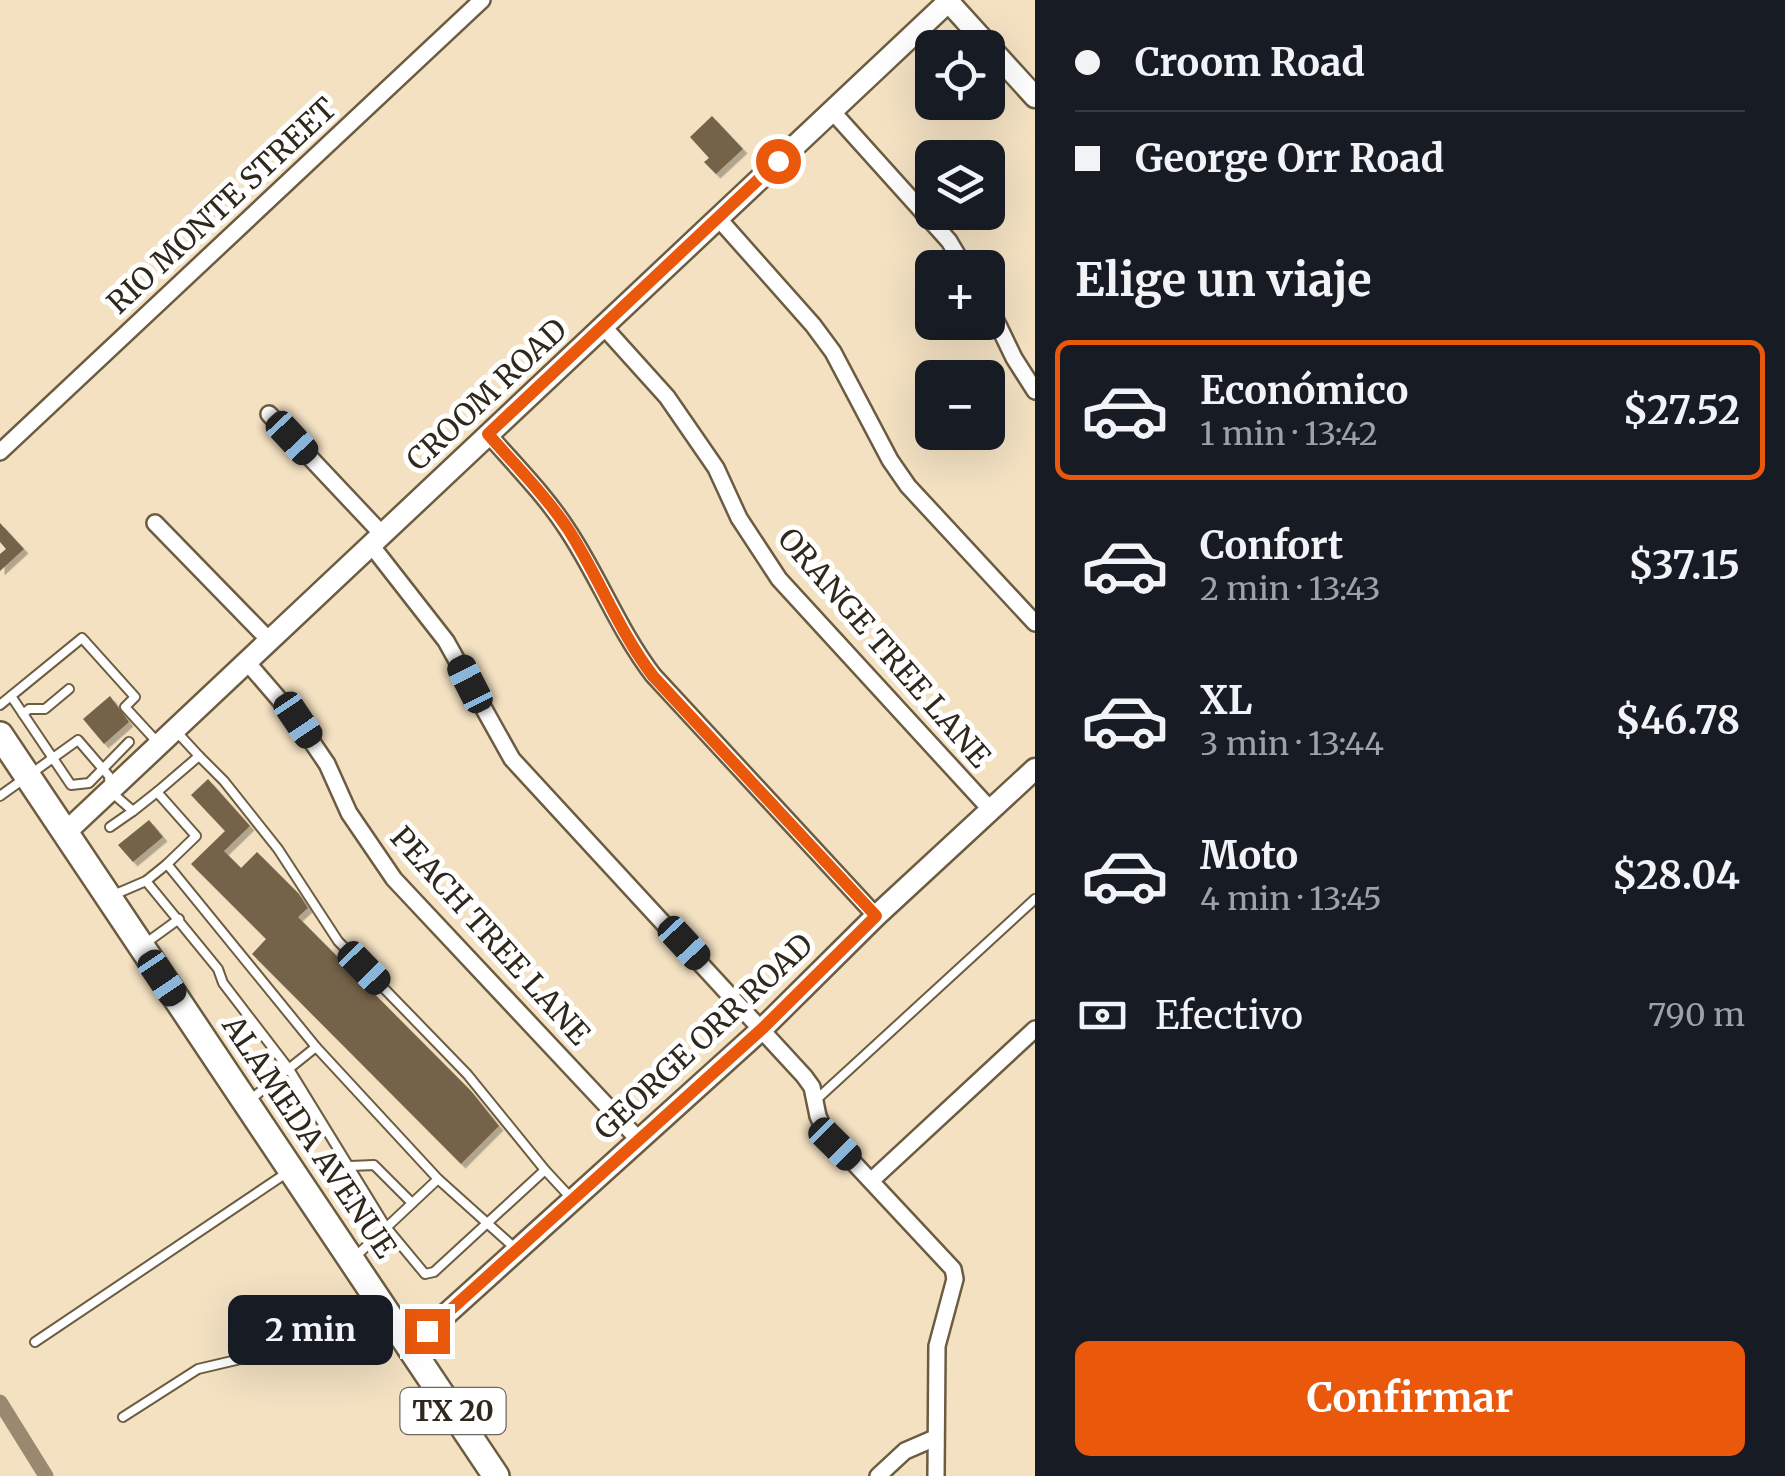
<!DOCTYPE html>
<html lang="es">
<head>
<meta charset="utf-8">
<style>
  :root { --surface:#171b24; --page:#20242c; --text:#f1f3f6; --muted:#9ea1a6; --line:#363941; --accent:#ea580c }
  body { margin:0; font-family:Merriweather,serif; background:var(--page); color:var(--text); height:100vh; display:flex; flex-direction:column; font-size:38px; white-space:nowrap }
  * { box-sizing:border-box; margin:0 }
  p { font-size:32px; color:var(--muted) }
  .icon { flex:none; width:55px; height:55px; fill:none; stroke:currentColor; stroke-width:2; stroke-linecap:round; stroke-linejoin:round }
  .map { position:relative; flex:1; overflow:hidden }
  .sheet { display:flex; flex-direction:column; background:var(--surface); width:750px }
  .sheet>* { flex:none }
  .hud { display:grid; align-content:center; height:220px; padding:0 40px; background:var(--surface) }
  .fabs { position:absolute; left:915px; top:30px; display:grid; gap:20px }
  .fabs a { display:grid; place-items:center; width:90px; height:90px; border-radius:15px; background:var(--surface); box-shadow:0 10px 40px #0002; font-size:50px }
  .end { position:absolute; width:45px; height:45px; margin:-22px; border:12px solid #ea580c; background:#fff; box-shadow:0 0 0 5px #fff }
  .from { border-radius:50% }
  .bubble { position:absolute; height:70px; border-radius:15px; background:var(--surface); box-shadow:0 10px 40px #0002; font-size:32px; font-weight:700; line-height:70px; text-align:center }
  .car { position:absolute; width:30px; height:60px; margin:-30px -15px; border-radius:12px; box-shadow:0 0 8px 2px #0007; background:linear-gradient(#222 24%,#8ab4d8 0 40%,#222 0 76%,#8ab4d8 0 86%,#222 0) }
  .hud b { display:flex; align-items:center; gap:35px; height:95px; font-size:38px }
  .hud b+b { border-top:2px solid var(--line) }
  .hud i { width:25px; height:25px; background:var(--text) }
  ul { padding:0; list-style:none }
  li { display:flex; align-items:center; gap:30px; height:140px; margin:0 20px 15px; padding:0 20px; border:5px solid transparent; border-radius:15px }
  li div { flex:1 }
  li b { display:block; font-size:38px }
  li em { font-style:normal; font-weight:700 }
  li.selected { border-color:var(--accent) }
  li>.icon { width:90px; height:90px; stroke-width:1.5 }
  h2 { padding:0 40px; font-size:45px; line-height:120px }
  .pay { display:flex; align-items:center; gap:25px; height:110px; padding:0 40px; font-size:38px }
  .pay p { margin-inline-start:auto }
  .action { display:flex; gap:20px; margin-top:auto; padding:20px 40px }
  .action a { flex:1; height:115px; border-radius:15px; background:var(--accent); color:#fff; font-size:40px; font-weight:700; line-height:115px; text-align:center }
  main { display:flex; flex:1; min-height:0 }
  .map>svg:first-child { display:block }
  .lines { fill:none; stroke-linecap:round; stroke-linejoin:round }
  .canal { stroke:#988970; stroke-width:15 }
  .building { fill:#746348; filter:url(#shadow) }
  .service-casing { stroke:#6c5c41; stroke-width:12 }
  .minor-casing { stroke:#6c5c41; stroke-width:20 }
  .tertiary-casing { stroke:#6c5c41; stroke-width:25 }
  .primary-casing { stroke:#6c5c41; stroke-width:30 }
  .service { stroke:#fff; stroke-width:8 }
  .minor { stroke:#fff; stroke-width:15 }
  .tertiary { stroke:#fff; stroke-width:20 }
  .primary { stroke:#fff; stroke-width:25 }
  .route { stroke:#ea580c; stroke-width:12 }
  .labels { text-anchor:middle; stroke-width:10; stroke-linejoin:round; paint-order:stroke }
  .shield { fill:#fff; stroke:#6d6860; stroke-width:2.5 }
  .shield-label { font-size:28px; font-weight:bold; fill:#2f281c }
  .street-label { font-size:30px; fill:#2f281c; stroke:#fff }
</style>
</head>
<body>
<main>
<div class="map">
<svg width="1035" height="1476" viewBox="0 0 1035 1476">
  <defs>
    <filter id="shadow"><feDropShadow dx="4.5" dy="4.5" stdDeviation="0" flood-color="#0004"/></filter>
  </defs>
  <rect width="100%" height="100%" fill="#f3e1c2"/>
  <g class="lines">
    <!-- canal -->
    <polyline class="canal" points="0,1402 46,1476"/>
  </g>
  <!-- building -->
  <g class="building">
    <polygon points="712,116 743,149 716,174 704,162 709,158 690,137"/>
    <polygon points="0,523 24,549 0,571 0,554 6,549 0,542"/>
    <polygon points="110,696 129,722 104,744 83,719"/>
    <polygon points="208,779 250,826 224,851 241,868 257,852 299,894 308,908 298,917 471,1091 499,1126 461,1164 252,954 266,939 191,864 225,831 191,795"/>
    <polygon points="149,820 163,837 133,862 118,845"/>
  </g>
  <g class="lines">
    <!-- service casing -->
    <g class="service-casing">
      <g id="service">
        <polyline points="11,696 71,785 89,783 129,742"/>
        <polyline points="0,705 82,638 135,697 125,707 159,744"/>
        <polyline points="23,714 29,709 45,709 69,689"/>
        <polyline points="175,730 199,756 157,792 196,836 167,864 316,1047"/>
        <polyline points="199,756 224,781 278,849 338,941 467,1074 545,1170"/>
        <polyline points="0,796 78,740 109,776 110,791 133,811 157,792"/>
        <polyline points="110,827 133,811"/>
        <polyline points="146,881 218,969 223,983 289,1069 386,1227 425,1274 434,1272 545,1170 571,1198"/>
        <polyline points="111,896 146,881 167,864"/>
        <polyline points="146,943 179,919"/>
        <polyline points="251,1099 316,1047 438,1179 356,1256"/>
        <polyline points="817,1099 1035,899"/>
        <polyline points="350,1166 374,1165 412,1203"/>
        <polyline points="438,1179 516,1249"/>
        <polyline points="35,1342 288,1172"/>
        <polyline points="123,1417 198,1369 287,1348 370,1294"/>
      </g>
    </g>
    <!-- minor casing -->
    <g class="minor-casing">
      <g id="minor">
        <polyline points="832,111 949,241 965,268"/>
        <polyline points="718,218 813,325 833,352 890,460 908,486 1035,623"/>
        <polyline points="988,304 1014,358 1035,391"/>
        <polyline points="603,326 667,397 716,468 739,518 779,579 990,809"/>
        <polyline points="269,414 382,534"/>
        <path d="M488,434c27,31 57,61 79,95 32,48 51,100 86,146l223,241"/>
        <polyline points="0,452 482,0"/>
        <polyline points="155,523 269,640"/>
        <polyline points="371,545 446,641 512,759 804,1076 812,1087 818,1116 825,1132 953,1269 955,1279 937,1346 936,1476"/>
        <polyline points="247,662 297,720 327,764 349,813 394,879 638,1139"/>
        <polyline points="872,1180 1035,1029"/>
        <polyline points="878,1476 905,1451 935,1438"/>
      </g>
    </g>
    <!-- tertiary casing -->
    <g class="tertiary-casing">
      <g id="tertiary">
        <polyline points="947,0 1035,97"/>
        <polyline points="65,833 950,0"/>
        <polyline points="411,1346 763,1028 876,916 1035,769"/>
      </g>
    </g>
    <!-- primary casing -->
    <g class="primary-casing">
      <polyline id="primary" points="0,735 496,1476"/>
    </g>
    <!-- service -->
    <use href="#service" class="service"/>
    <!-- minor -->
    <use href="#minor" class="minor"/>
    <!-- tertiary -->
    <use href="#tertiary" class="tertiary"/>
    <!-- primary -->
    <use href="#primary" class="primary"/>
  </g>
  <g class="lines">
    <!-- route -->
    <path class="route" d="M427,1331l336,-303 113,-112 -223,-240c-35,-46 -54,-99 -85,-147 -23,-34 -53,-64 -80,-95l290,-273"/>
  </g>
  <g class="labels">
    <!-- shield labels -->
    <rect class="shield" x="400.5" y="1388" width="105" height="46" rx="8"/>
    <g class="shield-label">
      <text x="453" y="1421">TX 20</text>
    </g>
    <!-- street labels -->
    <g class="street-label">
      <text transform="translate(222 206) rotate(-43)" y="10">RIO MONTE STREET</text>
      <text transform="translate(487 395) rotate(-43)" y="10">CROOM ROAD</text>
      <text transform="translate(884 648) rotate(49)" y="10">ORANGE TREE LANE</text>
      <text transform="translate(490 936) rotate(48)" y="10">PEACH TREE LANE</text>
      <text transform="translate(704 1037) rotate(-43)" y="10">GEORGE ORR ROAD</text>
      <text transform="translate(309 1137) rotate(56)" y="10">ALAMEDA AVENUE</text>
    </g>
  </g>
</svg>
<div class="fabs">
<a><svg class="icon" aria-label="locate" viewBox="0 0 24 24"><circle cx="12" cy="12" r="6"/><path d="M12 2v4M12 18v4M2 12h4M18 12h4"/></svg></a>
<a><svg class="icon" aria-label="layers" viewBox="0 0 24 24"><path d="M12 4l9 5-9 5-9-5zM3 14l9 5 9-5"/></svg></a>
<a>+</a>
<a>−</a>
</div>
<i class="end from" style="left:778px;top:161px"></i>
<i class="end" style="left:427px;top:1331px"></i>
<div class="bubble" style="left:228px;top:1295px;width:165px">2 min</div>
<i class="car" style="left:292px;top:438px;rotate:137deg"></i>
<i class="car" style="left:470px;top:684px;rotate:333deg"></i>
<i class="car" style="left:298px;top:720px;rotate:146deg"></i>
<i class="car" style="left:684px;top:943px;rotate:137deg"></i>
<i class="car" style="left:364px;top:968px;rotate:136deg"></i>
<i class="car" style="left:162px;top:978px;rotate:146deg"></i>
<i class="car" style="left:835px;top:1144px;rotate:135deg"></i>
</div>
<section class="sheet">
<div class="hud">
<b><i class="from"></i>Croom Road</b>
<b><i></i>George Orr Road</b>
</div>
<h2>Elige un viaje</h2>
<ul>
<li class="selected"><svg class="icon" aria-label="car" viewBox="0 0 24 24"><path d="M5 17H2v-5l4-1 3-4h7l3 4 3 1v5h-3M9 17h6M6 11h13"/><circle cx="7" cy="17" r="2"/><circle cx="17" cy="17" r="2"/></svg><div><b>Económico</b><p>1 min · 13:42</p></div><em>$27.52</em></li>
<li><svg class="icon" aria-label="car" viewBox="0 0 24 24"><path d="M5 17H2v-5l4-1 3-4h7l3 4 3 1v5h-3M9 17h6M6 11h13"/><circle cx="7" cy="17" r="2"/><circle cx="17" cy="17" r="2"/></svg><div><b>Confort</b><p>2 min · 13:43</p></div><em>$37.15</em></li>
<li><svg class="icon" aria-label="car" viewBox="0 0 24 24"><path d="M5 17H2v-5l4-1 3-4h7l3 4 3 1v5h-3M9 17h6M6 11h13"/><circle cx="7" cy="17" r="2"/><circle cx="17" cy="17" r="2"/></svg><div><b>XL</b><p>3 min · 13:44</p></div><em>$46.78</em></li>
<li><svg class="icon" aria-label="car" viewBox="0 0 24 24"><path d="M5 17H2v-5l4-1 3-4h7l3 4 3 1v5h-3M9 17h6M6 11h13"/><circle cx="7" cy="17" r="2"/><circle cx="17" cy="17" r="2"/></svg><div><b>Moto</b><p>4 min · 13:45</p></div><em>$28.04</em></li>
</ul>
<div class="pay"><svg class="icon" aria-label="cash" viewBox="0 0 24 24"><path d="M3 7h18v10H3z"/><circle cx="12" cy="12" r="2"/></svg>Efectivo<p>790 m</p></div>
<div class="action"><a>Confirmar</a></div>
</section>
</main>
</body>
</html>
